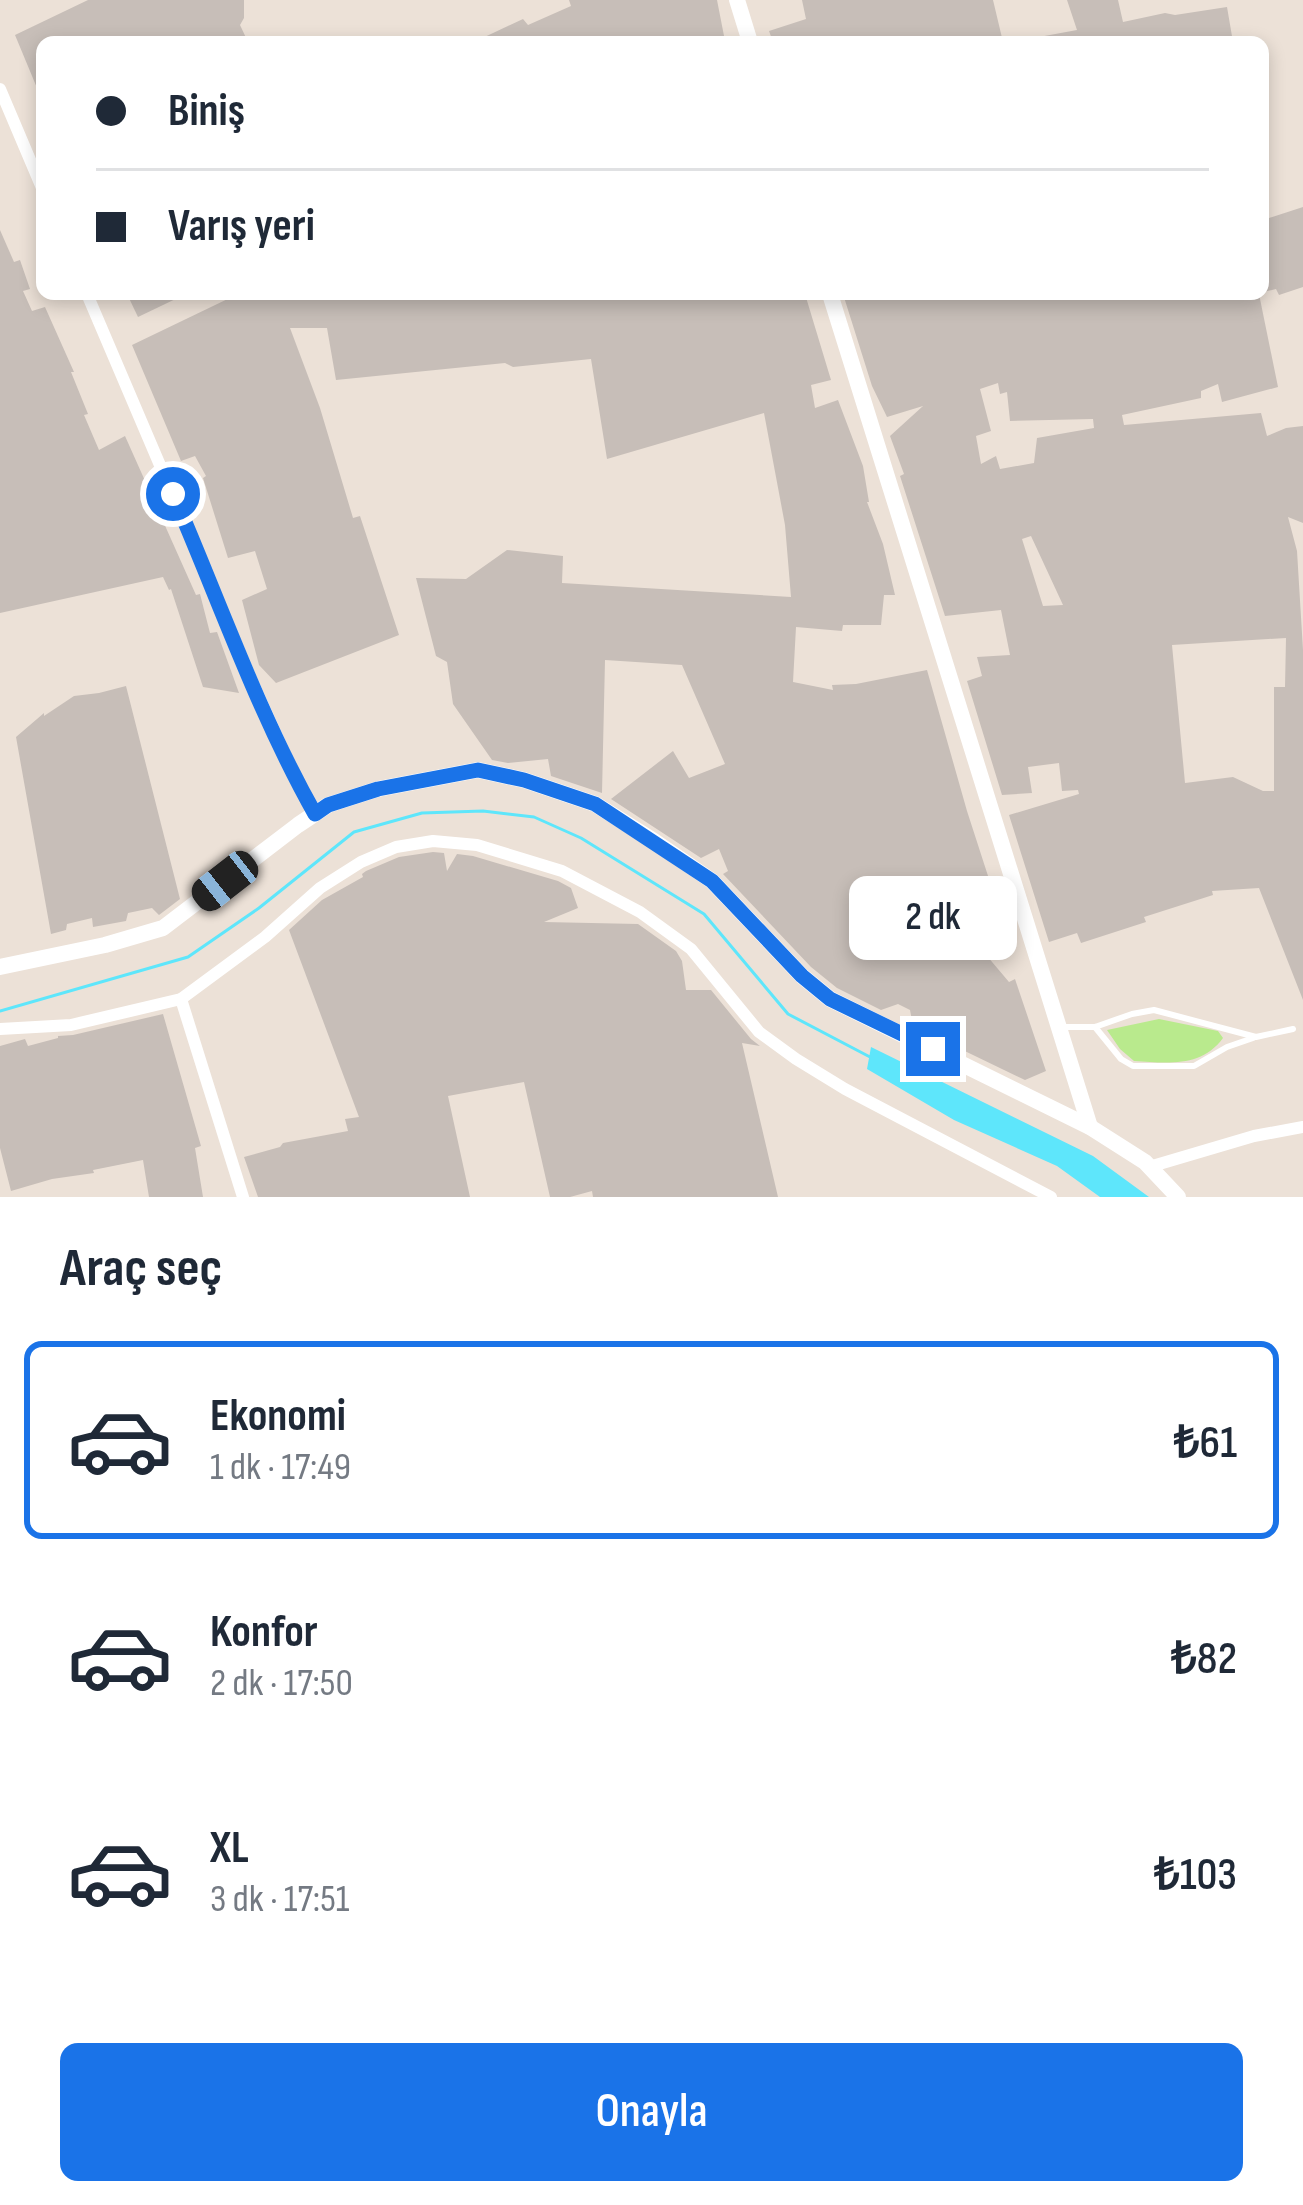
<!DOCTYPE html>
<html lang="tr">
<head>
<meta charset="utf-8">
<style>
  :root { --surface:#fff; --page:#f6f6f7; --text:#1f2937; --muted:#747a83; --line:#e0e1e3; --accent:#1a73e8 }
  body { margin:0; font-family:"Sofia Sans Condensed",sans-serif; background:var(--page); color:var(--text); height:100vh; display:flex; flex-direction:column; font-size:45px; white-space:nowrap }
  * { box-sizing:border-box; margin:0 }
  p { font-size:39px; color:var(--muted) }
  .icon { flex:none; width:66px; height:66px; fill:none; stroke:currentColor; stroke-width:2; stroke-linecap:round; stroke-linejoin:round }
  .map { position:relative; height:1197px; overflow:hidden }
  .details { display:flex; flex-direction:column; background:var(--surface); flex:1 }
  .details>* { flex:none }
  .guide { position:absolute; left:36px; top:36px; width:1233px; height:264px; border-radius:18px; box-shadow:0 6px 18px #0003; display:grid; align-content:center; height:264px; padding:0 60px; background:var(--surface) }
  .end { position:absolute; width:54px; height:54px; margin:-27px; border:15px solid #1a73e8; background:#fff; box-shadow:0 0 0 6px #fff }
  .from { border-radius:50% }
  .bubble { position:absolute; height:84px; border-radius:18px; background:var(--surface); box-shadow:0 6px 18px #0003; font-size:39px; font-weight:600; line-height:84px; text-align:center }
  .car { position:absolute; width:36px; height:72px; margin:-36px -18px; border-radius:15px; box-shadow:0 0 9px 3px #0007; background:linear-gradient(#222 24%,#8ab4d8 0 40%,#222 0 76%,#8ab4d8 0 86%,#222 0) }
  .guide b { display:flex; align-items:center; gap:42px; height:114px; font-size:45px }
  .guide b+b { border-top:3px solid var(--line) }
  .guide i { width:30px; height:30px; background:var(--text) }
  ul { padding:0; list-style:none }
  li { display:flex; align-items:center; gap:36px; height:198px; margin:0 24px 18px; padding:0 36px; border:6px solid transparent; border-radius:18px }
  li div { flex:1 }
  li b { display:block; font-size:45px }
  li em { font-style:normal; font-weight:600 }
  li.current { border-color:var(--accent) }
  li>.icon { width:108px; height:108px; stroke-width:1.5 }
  h2 { padding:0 60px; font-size:54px; line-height:144px }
  .primary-button { display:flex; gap:24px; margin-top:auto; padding:24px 60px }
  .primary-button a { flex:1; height:138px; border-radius:18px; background:var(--accent); color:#fff; font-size:48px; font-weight:600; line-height:138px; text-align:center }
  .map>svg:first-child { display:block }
  .green { fill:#b9ea8d }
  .water { fill:#5ee6fb }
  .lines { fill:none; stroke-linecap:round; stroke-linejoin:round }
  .stream { stroke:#5ee6fb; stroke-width:3 }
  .building { fill:#c7beb8; fill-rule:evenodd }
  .lane { stroke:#fff; stroke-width:6 }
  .street { stroke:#fff; stroke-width:12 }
  .secondary { stroke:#fff; stroke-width:16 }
  .route { stroke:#1a73e8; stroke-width:15 }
</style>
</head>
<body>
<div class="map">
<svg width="1303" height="1197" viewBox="0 0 1303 1197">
  <rect width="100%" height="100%" fill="#ece1d7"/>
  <!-- green -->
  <path class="green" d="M1159,1019l59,12 5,7c-22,30 -56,25 -89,23l-14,-12 -13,-19z"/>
  <!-- water -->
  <polygon class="water" points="871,1047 1093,1156 1149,1197 1100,1197 1057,1166 954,1120 867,1069"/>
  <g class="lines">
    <!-- stream -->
    <polyline class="stream" points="0,1011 188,957 259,908 354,832 422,813 483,811 534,817 581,838 704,914 788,1014 870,1057"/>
  </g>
  <!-- building -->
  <g class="building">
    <polygon points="88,0 244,0 244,18 240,25 248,42 42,42 42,100 15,35"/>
    <polygon points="569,0 717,0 725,41 474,42 523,19 528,25 571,6"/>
    <polygon points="802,0 993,0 1003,42 773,42 769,31 806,19"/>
    <polygon points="1067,0 1118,0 1123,22 1165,13 1175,15 1227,7 1233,42 1039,42 1039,37 1077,30"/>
    <polygon points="1303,207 1303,287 1279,295 1276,289 1263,292 1263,220"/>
    <polygon points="0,230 14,262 20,260 30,289 23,291 32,311 45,307 74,372 71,372 88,414 84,415 99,450 125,436 196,595 200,594 210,633 217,632 239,693 203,687 171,589 169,590 163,577 0,613"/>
    <polygon points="127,294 186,294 138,317"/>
    <polygon points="238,294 805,294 831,380 811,385 815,408 838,400 863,466 869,502 867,502 883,544 895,595 884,595 881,625 843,625 842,631 796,627 793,682 833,690 832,685 856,684 927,670 967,811 1011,947 987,956 1009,982 1015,979 1046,1071 1025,1080 913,1026 910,1010 898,1004 881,1010 837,988 811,967 723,874 728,871 719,849 701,858 611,799 673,751 689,778 725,764 682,665 605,660 602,793 551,776 548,759 508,763 492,760 453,704 447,662 436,656 416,578 466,579 507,550 563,556 562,583 791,597 785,525 764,413 607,459 591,359 513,367 505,363 336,380 327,328 290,328 320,408 353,518 360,516 399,635 276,683 259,665 242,600 267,589 255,551 228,558 203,478 206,476 195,456 181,461 132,345"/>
    <path d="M843,294h416l19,93 -56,15 -4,-18 -17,7v7l-79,17 2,10 137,-12 6,23 19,-8 17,-2v97l-15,-6 9,34 6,99v350l-44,-112 -47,3 1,4 -69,22 2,5 -65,21 -4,-10 -28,9 -40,-127 70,-21 -1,-4 -16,1 -3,-28 -31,4 4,26 -30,2 -35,-114 15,-5 -5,-19 33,-2 -9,-45 -56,6 -45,-140 4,-2 -14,-38 33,-30 -36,11 -15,-31zM998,383l2,11 7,-2 3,29 83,-2 1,9 -57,10 -3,25 -34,6 -4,-13 -15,8 -5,-28 15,-5 -11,-42zM1031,536l32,69 -20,1 -21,-67zM1286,638l-1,49h-11v104h-11l-30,-14 -48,6 -13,-138z"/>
    <polygon points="126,686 180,899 159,915 152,908 128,913 126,921 93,927 92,918 67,924 66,930 51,934 16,737 44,713 44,716 74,696 99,693"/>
    <polygon points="433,852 444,853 447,871 457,854 473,856 558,881 571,888 578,908 544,922 638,924 676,951 682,961 686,990 711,990 751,1039 760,1046 742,1043 778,1197 593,1197 592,1191 570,1197 550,1197 524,1082 448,1096 470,1197 258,1197 244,1157 280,1147 283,1143 348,1131 345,1119 359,1117 289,930 322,900 363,877 362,874 366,871 399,857"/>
    <polygon points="163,1014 201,1146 195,1148 203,1197 149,1197 143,1160 93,1170 94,1173 52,1179 11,1191 0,1148 0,1046 25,1039 28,1046 58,1038 58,1036 73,1035"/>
  </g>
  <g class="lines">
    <!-- lane -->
    <g class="lane">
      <polyline points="1063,1027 1095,1027 1132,1014 1154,1010 1256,1037 1293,1029"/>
      <polyline points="1095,1027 1121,1059 1133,1066 1194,1066 1227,1047 1253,1038"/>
    </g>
    <!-- street -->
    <g class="street">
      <polyline points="0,89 42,188"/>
      <polyline points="87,294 252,681 299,785 315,814"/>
      <polyline points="181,999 243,1197"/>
      <polyline points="0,1029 71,1025 181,999 265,937 320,888 361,862 396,847 433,841 477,845 562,871 640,912 691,949 759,1032 796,1059 845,1089 1051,1197"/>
      <polyline points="1149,1167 1254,1136 1303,1127"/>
    </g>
    <!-- secondary -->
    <g class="secondary">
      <polyline points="737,0 750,42"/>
      <polyline points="830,294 1090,1127"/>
      <polyline points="0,967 105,945 163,928 298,825 328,805 378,789 478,770 524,780 595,804 654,841 712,881 802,976 830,999 1090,1127 1145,1162 1178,1197"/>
    </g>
  </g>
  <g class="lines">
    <!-- route -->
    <path class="route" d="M173,494c46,106 85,219 142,320l13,-9 50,-16 100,-19 46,10 71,24 117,77 90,95 28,23 103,50"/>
  </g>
</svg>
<i class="end from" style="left:173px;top:494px"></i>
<i class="end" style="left:933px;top:1049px"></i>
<div class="bubble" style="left:849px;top:876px;width:168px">2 dk</div>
<i class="car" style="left:225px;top:881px;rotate:232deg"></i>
<div class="guide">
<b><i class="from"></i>Biniş</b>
<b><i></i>Varış yeri</b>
</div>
</div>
<section class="details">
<h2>Araç seç</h2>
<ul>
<li class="current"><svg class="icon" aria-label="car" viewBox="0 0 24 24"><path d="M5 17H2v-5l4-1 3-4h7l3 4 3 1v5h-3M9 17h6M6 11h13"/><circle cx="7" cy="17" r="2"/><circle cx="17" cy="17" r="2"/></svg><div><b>Ekonomi</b><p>1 dk · 17:49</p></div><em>₺61</em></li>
<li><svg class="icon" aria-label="car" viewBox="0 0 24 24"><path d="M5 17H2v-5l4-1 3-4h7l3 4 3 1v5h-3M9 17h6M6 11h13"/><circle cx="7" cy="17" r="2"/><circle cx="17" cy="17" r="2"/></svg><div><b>Konfor</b><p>2 dk · 17:50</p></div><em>₺82</em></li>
<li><svg class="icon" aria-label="car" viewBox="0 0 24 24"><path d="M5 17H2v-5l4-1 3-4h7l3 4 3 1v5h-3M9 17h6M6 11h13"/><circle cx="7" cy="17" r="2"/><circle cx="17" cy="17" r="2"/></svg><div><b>XL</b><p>3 dk · 17:51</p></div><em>₺103</em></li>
</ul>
<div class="primary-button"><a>Onayla</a></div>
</section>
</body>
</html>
